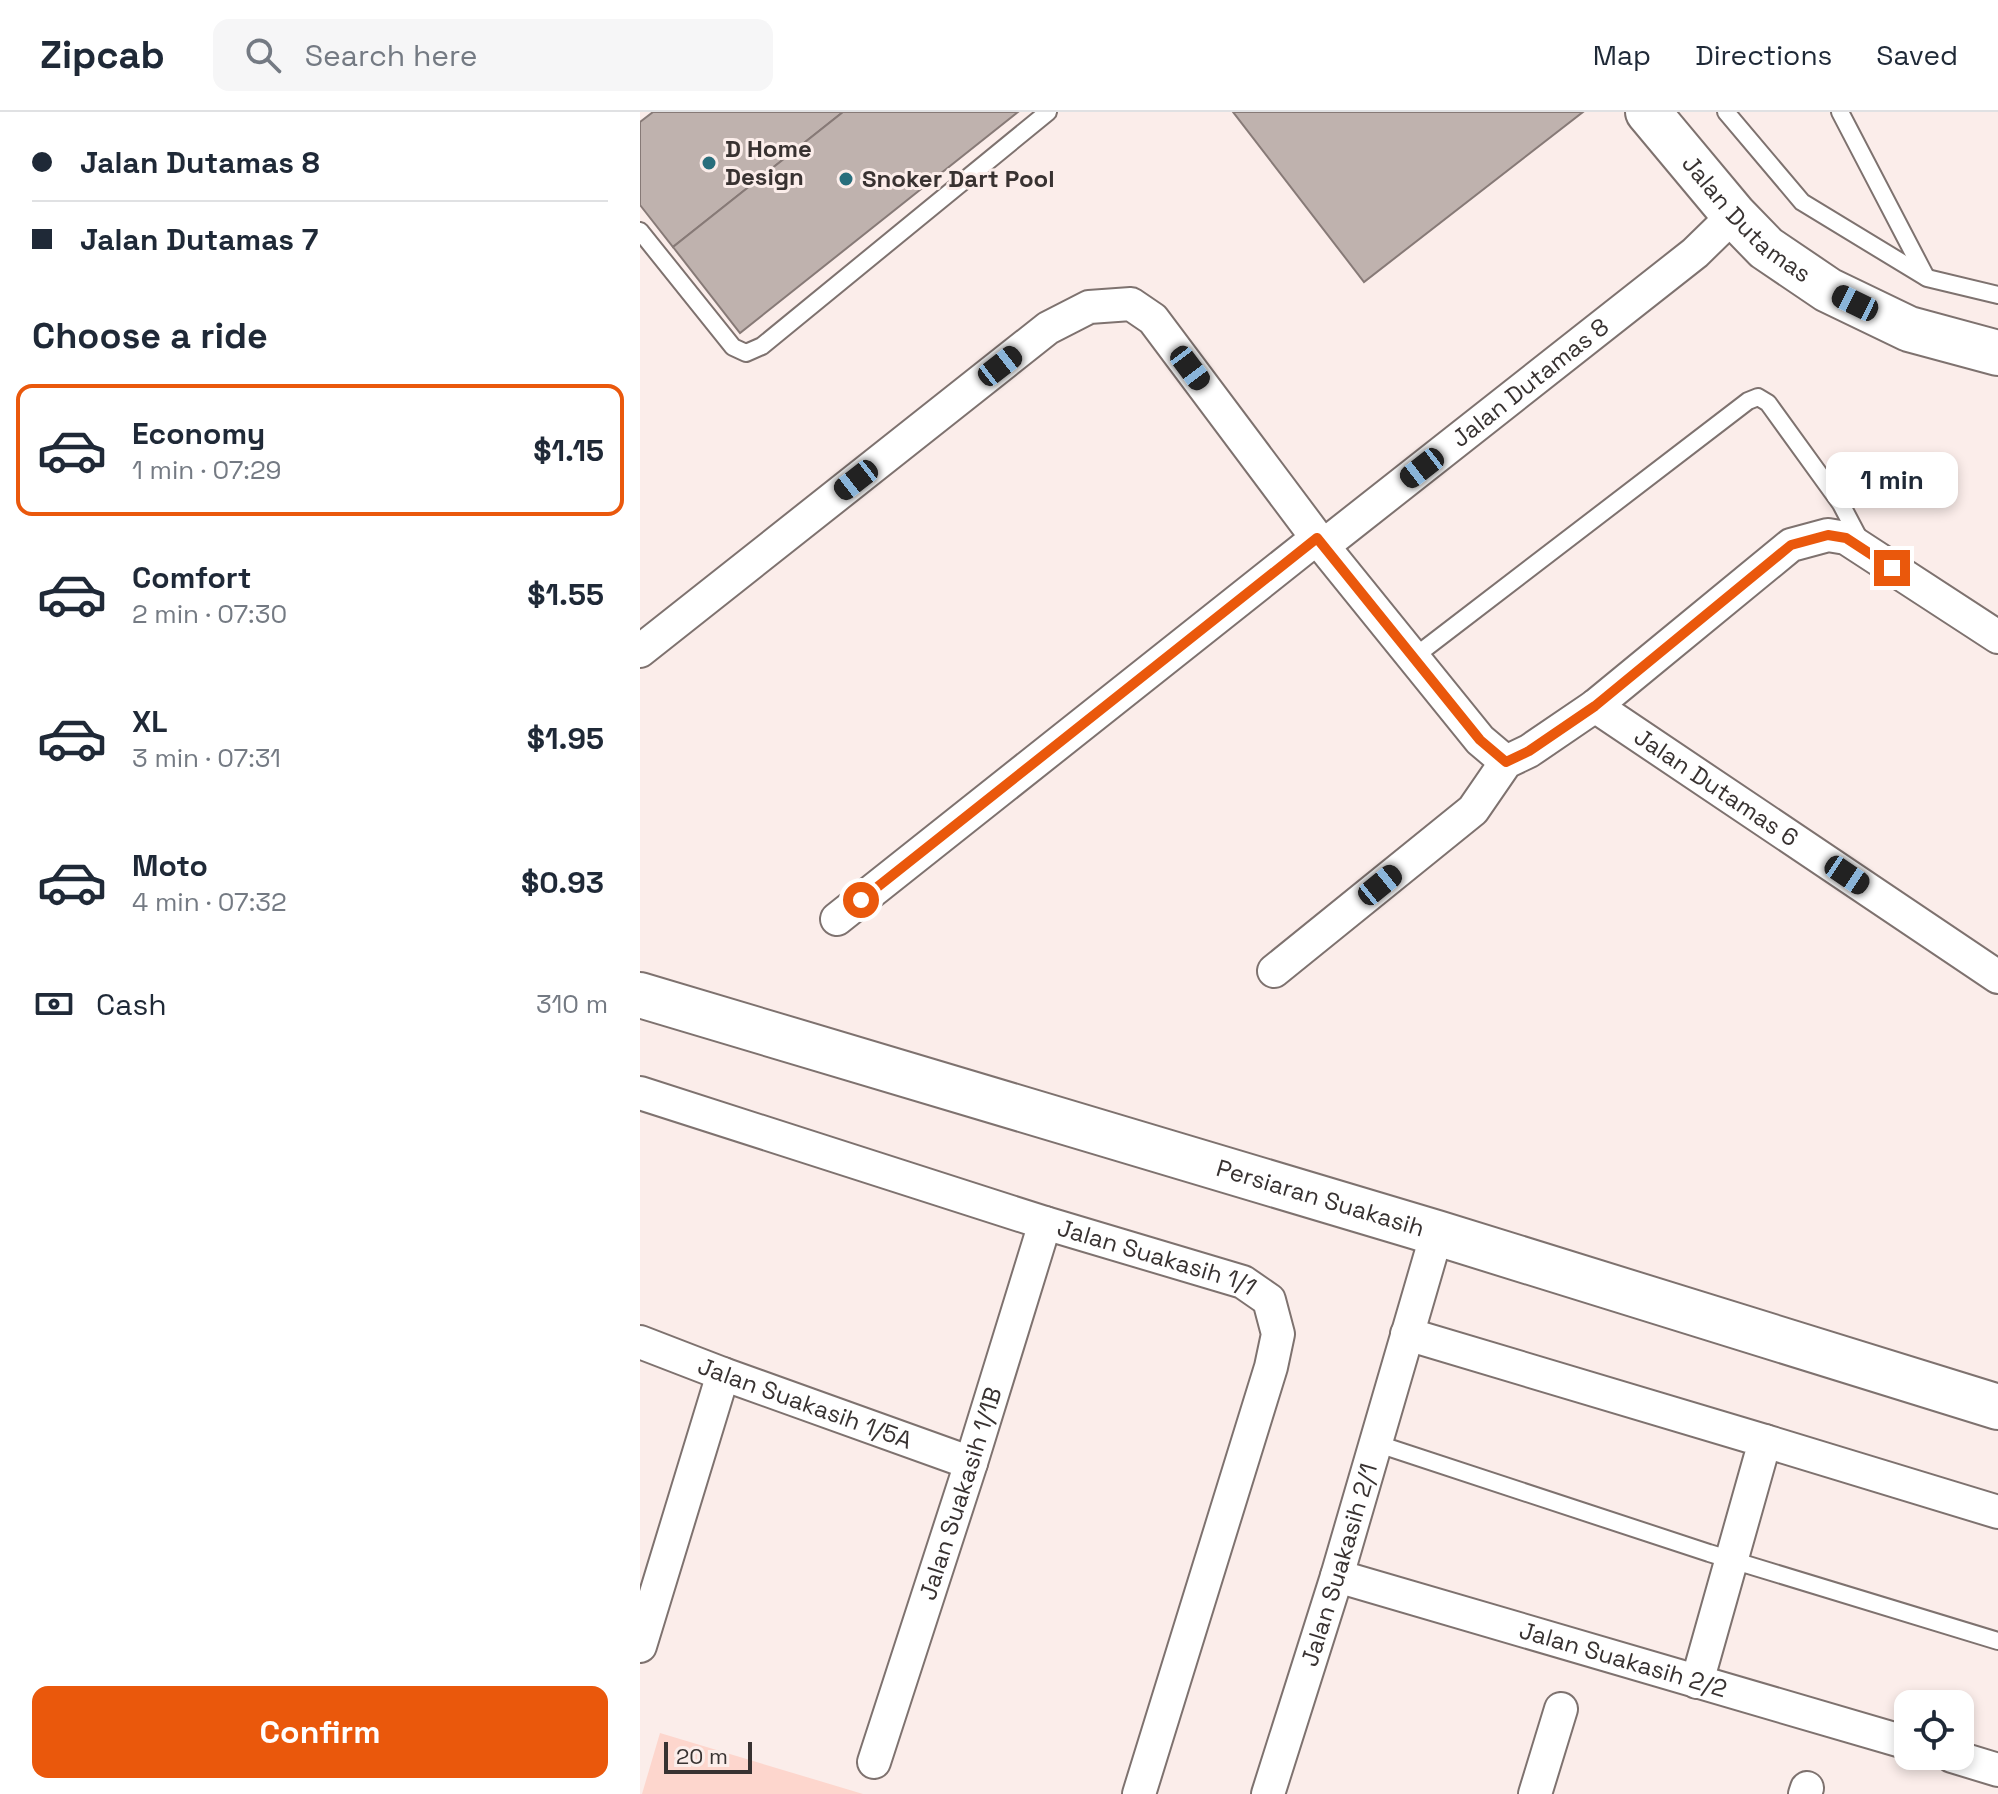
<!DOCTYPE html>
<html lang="en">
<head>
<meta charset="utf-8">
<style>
  :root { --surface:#fff; --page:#f6f6f7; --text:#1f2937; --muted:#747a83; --line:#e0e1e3; --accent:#ea580c }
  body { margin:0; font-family:"Space Grotesk",sans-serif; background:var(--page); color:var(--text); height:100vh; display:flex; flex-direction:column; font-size:30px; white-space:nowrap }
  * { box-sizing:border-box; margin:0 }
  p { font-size:26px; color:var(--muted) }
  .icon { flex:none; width:44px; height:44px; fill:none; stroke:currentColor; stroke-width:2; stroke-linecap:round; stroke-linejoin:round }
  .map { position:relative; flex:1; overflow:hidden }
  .sheet { display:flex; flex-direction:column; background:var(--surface); width:640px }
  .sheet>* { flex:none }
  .top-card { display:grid; align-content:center; height:176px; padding:0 32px; background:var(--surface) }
  .buttons { position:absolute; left:1254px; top:1578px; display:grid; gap:16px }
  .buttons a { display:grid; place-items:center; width:80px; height:80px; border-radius:16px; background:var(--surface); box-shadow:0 4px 12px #0003; font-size:40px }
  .scale { position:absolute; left:24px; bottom:20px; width:88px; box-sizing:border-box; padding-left:8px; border:4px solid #383231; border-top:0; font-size:22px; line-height:28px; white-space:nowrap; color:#383231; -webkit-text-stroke:6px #fbedea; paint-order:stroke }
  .end { position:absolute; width:36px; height:36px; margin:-18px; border:10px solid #ea580c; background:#fff; box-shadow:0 0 0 4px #fff }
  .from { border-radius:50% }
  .bubble { position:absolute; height:56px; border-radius:16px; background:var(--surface); box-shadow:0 4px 12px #0003; font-size:26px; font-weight:600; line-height:56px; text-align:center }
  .car { position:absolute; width:24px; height:48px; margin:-24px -12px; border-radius:10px; box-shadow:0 0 6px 2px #0007; background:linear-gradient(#222 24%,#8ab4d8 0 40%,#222 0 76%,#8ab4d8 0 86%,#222 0) }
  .top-card b { display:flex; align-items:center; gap:28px; height:76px; font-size:30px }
  .top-card b+b { border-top:2px solid var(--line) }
  .top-card i { width:20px; height:20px; background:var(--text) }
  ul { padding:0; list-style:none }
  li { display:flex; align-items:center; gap:24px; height:132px; margin:0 16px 12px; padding:0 16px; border:4px solid transparent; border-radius:16px }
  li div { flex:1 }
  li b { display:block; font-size:30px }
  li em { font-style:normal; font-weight:600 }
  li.on { border-color:var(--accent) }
  li>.icon { width:72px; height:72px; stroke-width:1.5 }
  h2 { padding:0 32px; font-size:36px; line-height:96px }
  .pay { display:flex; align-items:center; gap:20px; height:88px; padding:0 32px; font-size:30px }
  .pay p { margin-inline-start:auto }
  .cta { display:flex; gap:16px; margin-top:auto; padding:16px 32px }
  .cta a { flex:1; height:92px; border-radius:16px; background:var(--accent); color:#fff; font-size:32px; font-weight:600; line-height:92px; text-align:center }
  header { display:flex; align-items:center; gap:48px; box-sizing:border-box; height:112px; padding:0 40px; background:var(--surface); border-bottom:2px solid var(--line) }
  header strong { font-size:38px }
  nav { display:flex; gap:44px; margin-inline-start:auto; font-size:28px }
  .search { width:560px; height:72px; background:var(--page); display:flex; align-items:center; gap:20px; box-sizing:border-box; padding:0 28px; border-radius:16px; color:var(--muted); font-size:30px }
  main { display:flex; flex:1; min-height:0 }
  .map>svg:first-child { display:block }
  .green { fill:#fdd6cd }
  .building { fill:#bfb2ae; stroke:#877a77; stroke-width:2 }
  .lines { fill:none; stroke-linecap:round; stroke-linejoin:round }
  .lane-casing { stroke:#7e726f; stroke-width:20 }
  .street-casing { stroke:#7e726f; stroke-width:36 }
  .secondary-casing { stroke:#7e726f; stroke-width:48 }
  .lane { stroke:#fff; stroke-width:16 }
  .street { stroke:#fff; stroke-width:32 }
  .secondary { stroke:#fff; stroke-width:44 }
  .route { stroke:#ea580c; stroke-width:10 }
  .poi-dot { fill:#286e7c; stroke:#fbedea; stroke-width:3 }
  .labels { text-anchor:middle; stroke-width:6; stroke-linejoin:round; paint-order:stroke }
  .poi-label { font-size:24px; font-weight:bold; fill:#383231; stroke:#fbedea; text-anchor:start }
  .street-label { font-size:24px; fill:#383231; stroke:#fbedea }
</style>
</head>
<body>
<header>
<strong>Zipcab</strong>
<div class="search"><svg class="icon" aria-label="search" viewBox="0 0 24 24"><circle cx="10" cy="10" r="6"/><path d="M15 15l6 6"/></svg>Search here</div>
<nav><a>Map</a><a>Directions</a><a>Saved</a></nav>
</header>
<main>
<section class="sheet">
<div class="top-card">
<b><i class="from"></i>Jalan Dutamas 8</b>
<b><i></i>Jalan Dutamas 7</b>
</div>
<h2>Choose a ride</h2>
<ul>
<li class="on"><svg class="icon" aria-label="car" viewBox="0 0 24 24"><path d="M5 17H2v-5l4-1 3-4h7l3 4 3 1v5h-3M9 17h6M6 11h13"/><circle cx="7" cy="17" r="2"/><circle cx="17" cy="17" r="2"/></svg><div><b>Economy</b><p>1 min · 07:29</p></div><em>$1.15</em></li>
<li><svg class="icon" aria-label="car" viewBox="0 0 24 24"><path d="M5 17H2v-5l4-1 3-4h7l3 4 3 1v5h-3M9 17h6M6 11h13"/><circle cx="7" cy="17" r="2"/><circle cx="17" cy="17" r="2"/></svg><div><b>Comfort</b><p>2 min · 07:30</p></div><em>$1.55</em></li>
<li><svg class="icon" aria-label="car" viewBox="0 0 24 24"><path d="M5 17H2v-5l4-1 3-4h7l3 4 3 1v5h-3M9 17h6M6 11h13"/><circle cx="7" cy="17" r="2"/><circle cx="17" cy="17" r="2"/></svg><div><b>XL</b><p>3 min · 07:31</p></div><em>$1.95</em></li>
<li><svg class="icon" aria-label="car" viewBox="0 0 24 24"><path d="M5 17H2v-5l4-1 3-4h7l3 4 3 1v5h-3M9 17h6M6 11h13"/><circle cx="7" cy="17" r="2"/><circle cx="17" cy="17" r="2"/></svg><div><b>Moto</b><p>4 min · 07:32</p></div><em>$0.93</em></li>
</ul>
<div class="pay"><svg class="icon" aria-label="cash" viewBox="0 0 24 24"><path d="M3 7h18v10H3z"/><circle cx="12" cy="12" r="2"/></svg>Cash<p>310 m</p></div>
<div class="cta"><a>Confirm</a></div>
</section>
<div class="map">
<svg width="1358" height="1682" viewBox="0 0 1358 1682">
  <rect width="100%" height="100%" fill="#fbedea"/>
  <!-- green -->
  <polygon class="green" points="20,1621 223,1682 2,1682"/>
  <!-- building -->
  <g class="building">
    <polygon points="13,0 203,0 33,135 0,93 0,10"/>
    <polygon points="203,0 378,0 100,221 33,135"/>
    <polygon points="593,0 943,0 724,170"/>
  </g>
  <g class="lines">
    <!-- lane casing -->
    <g class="lane-casing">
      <g id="lane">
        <polyline points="1086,0 1162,90 1287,166 1358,183"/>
        <polyline points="1200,0 1286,165"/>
        <polyline points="0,119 93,235 106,241 122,234 408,0"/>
        <polyline points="774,545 1108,289 1118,285 1128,291 1201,392 1221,430"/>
        <polyline points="735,1331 1069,1441 1358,1529"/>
      </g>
    </g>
    <!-- street casing -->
    <g class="street-casing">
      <g id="street">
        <path id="s1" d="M683,434l372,-293 39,-38"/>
        <polyline points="0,539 408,216 449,195 491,192 513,207 683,434 840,628 866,650"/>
        <path id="s2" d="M955,594l403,271"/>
        <polyline points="197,807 677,426"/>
        <polyline points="634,859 833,698 866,650 889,639 955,594 1151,433 1188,423 1206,426 1358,525"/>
        <path id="s3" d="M0,981l405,130 198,59 26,18 9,34 -7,33 -132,427"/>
        <polyline points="767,1222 1125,1329 1057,1570"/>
        <path id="s4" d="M0,1230l83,32 248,89"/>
        <polyline points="1125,1329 1358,1400"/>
        <path id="s5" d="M697,1464l571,167"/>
        <polyline points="0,1534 83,1262"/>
        <polyline points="1312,1644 1358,1658"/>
        <path id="s6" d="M234,1650l97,-299 74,-240"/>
        <path id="s7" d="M628,1682l69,-218 100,-343"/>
        <polyline points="895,1682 921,1597"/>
        <polyline points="1165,1682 1167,1676"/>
      </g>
    </g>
    <!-- secondary casing -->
    <g class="secondary-casing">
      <g id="secondary">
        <path id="s8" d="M1008,0l86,103 32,33 62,42 81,39 89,24"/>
        <path id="s9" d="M0,883l797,238 561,174"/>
      </g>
    </g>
    <!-- lane -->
    <use href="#lane" class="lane"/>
    <!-- street -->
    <use href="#street" class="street"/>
    <!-- secondary -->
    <use href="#secondary" class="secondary"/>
  </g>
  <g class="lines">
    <!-- route -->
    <polyline class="route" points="221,788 677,426 840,628 866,650 889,639 955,594 1151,433 1188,423 1206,426 1252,456"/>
  </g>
  <!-- markers -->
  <g class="poi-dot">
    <circle cx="69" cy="51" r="8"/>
    <circle cx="206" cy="67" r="8"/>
  </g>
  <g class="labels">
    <!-- poi labels -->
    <g class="poi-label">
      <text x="85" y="45">D Home<tspan x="85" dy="28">Design</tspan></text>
      <text x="222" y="75">Snoker Dart Pool</text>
    </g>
    <!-- street labels -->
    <g class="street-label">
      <text dy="8" stroke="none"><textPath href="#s8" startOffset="146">Jalan Dutamas</textPath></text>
      <text dy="8" stroke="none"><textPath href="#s1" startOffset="264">Jalan Dutamas 8</textPath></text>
      <text dy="8" stroke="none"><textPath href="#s2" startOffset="146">Jalan Dutamas 6</textPath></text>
      <text dy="8" stroke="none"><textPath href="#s9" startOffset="710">Persiaran Suakasih</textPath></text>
      <text dy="8" stroke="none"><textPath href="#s3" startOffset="542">Jalan Suakasih 1/1</textPath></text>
      <text dy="8" stroke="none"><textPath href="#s4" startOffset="176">Jalan Suakasih 1/5A</textPath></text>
      <text dy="8" stroke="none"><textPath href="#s6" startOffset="282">Jalan Suakasih 1/1B</textPath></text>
      <text dy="8" stroke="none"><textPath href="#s7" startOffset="240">Jalan Suakasih 2/1</textPath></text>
      <text dy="8" stroke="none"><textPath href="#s5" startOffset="298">Jalan Suakasih 2/2</textPath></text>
    </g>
  </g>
</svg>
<div class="buttons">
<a><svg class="icon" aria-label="locate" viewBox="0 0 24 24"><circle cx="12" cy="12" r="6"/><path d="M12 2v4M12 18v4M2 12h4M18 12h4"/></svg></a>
</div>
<div class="scale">20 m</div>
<i class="end from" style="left:221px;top:788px"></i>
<i class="end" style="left:1252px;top:456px"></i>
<div class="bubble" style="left:1186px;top:340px;width:132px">1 min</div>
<i class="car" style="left:1215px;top:191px;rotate:296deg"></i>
<i class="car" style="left:360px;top:254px;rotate:52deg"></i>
<i class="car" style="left:550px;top:256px;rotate:143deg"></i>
<i class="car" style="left:782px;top:356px;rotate:232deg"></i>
<i class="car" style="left:216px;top:368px;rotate:232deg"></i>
<i class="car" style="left:1207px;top:763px;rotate:124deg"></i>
<i class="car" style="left:740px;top:773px;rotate:51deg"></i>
</div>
</main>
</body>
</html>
